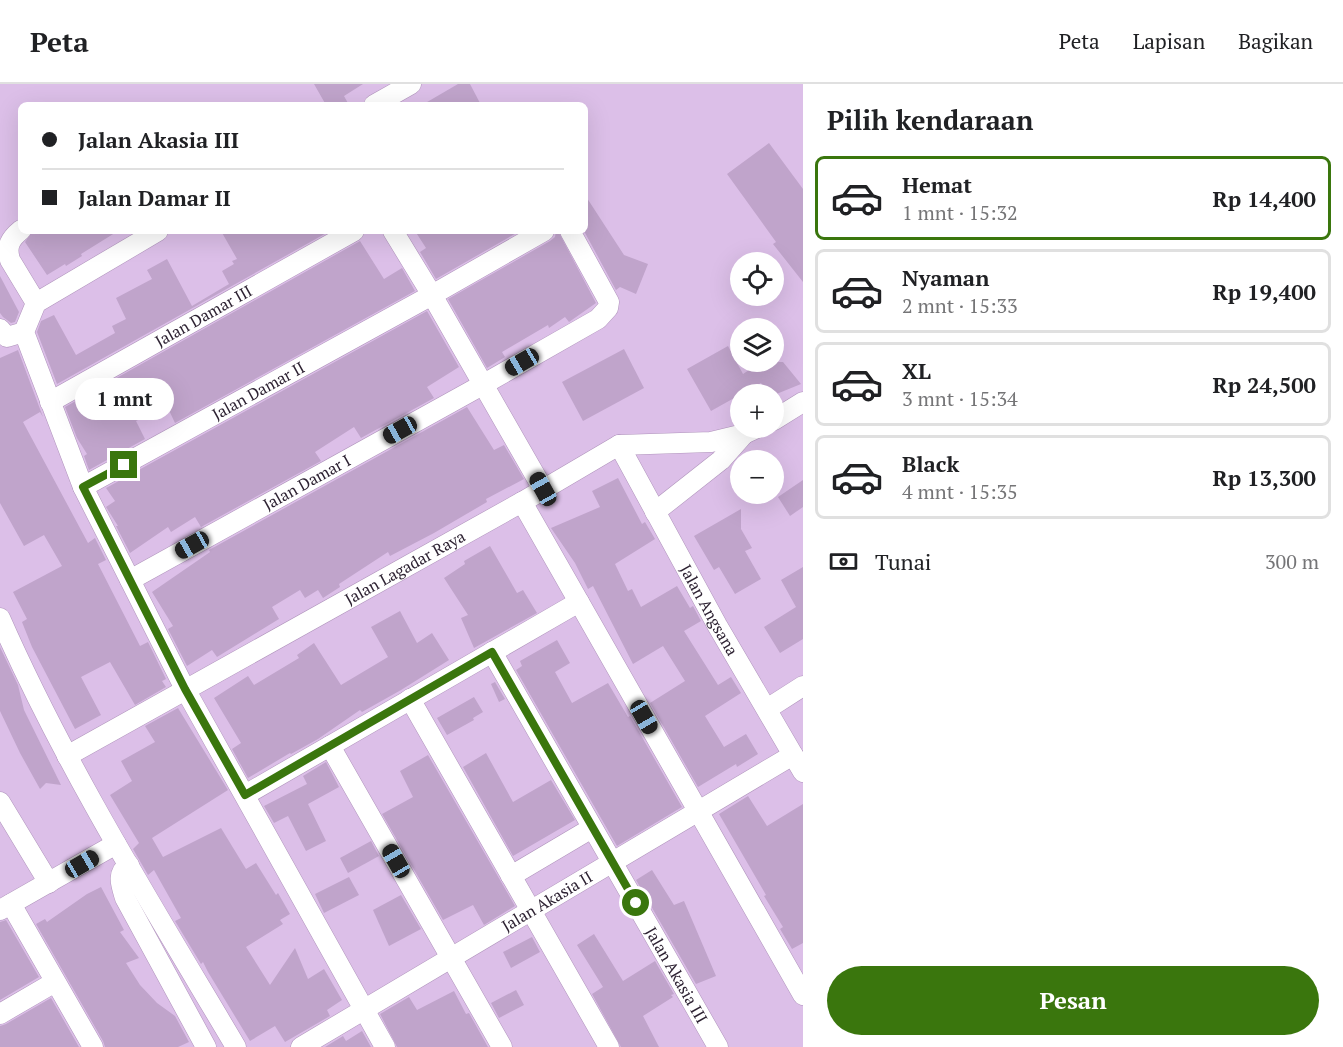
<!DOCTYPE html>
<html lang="id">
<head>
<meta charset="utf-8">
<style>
  :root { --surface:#fff; --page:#f6f6f6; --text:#202124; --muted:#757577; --line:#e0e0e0; --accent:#3a760d }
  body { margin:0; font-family:"PT Serif",serif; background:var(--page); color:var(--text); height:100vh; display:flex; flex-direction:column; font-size:22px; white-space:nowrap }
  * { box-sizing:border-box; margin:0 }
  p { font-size:20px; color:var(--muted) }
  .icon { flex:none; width:33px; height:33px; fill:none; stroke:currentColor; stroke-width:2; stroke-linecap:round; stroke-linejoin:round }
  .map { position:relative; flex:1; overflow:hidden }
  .drawer { display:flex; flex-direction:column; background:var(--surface); width:540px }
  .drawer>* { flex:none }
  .hud { position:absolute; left:18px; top:18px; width:570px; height:132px; border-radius:9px; box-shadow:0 6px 24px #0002; display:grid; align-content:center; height:132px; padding:0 24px; background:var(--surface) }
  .tools { position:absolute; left:730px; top:168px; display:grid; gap:12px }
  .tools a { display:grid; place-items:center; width:54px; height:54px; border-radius:50%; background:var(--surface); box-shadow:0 6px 24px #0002; font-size:30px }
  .end { position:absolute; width:27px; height:27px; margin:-14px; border:8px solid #3a760d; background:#fff; box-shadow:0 0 0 3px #fff }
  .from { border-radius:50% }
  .bubble { position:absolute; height:42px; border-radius:21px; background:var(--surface); box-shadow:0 6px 24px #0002; font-size:20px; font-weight:600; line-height:42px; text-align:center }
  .car { position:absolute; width:18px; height:36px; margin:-18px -9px; border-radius:8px; box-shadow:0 0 4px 2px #0007; background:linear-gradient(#222 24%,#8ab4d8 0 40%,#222 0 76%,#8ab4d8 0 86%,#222 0) }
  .hud b { display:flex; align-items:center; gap:21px; height:57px; font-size:22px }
  .hud b+b { border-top:2px solid var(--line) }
  .hud i { width:15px; height:15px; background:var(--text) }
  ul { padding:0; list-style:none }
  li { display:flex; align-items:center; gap:18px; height:84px; margin:0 12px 9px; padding:0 12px; border:3px solid var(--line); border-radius:9px }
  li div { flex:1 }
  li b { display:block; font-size:22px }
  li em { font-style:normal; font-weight:600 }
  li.on { border-color:var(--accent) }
  li>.icon { width:54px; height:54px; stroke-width:1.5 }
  h2 { padding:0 24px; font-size:27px; line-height:72px }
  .pay { display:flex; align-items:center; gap:15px; height:66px; padding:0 24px; font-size:22px }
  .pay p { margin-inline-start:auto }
  .cta { display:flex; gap:12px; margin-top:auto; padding:12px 24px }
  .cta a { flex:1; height:69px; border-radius:36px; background:var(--accent); color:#fff; font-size:24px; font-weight:600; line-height:69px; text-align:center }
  header { display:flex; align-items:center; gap:36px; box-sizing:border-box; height:84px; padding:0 30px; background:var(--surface); border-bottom:2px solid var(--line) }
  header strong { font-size:28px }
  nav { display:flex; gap:33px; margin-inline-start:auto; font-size:21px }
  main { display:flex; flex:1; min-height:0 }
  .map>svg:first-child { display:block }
  .building { fill:#c0a4cb }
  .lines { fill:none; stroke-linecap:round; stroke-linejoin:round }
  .street-casing { stroke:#b094bc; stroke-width:21 }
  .street { stroke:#fff; stroke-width:20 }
  .route { stroke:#3a760d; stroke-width:8 }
  .labels { text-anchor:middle; stroke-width:4.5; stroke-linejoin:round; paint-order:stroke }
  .street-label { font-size:16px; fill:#2e2333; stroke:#f5e6fb }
</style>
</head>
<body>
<header>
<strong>Peta</strong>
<nav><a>Peta</a><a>Lapisan</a><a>Bagikan</a></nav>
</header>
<main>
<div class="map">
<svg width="803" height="963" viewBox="0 0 803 963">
  <rect width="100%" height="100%" fill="#dcbfe8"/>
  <!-- building -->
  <g class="building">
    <polygon points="314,0 363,0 344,12 349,21 326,21"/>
    <polygon points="458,0 470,0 481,21 422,21"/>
    <polygon points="769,59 803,105 803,198 773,160 776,158 727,90"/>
    <polygon points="585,111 624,171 648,180 636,210 620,203 616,206 584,147"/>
    <polygon points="33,147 118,147 81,170 82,172 66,182 65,180 47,191 25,158"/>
    <polygon points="221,147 330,147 57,300 37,248 41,237 54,231 76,271 115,249 112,242 126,235 116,214 152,195 147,186 167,175 192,222 229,200 222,187 234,180 232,177 237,175"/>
    <polygon points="415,147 520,147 436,195 420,168 426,164"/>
    <polygon points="556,147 558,147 596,219 569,238 565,233 549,244 548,241 502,268 505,273 487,284 448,215 550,157 555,153"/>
    <polygon points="360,157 384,195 402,184 415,207 175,339 167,322 136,337 145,355 89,386 84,372 87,370 77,354 65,323"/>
    <polygon points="0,192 19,228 15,238 11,239 3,233 0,229"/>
    <polygon points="427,227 459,283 427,303 434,314 361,354 354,343 315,368 321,377 201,443 195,433 171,448 168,443 130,469 116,442 118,442 106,423 115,417 106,404"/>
    <polygon points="728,262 743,290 761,278 783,278 801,300 774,311 768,310 761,299 711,327 687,285"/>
    <polygon points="624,265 644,304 583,337 562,298"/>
    <polygon points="18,266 43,333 40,328 23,338 88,459 95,454 106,476 98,480 140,562 148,558 166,595 162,597 166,603 135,621 110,578 81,593 101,631 75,645 32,563 22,538 27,535 13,508 62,482 44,451 24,462 0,419 0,274"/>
    <polygon points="467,323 494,366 504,361 524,395 486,415 487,418 434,449 390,472 388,468 339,500 340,503 323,514 318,506 305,514 300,506 272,523 279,535 217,573 212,566 187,582 168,545 173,542 152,508 210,468 209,466"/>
    <polygon points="618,394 642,440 645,438 655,455 615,480 628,507 632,505 641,523 677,502 690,524 693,522 701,537 684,547 718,601 731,593 741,609 705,632 724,663 746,650 758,670 737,683 736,680 698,703 650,619 685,597 663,562 633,580 593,502 588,505 575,479 551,444 600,423 592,407"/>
    <polygon points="803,396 803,423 790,432 778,413"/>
    <polygon points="741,425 741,445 752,464 745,467 761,495 735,510 719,483 714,486 694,452"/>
    <polygon points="490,462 517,509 523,506 537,529 474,564 461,534 468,531 444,494 465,480 464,477"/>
    <polygon points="803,483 803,555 780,569 764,543 796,523 781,496"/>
    <polygon points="400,527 417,559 432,549 449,576 401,606 362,628 360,626 318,655 291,670 290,669 248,694 232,665 241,659 214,614 248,592 254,601 299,574 297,571 314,559 341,601 388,573 371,543"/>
    <polygon points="557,556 570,579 555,588 572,619 608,599 628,633 630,632 682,723 617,762 516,586 522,582 520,577"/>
    <polygon points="0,563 18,601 24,626 61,701 46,699 40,705 20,669 0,627"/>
    <polygon points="495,598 505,615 499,618 491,600"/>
    <polygon points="474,613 483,628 473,634 474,636 447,651 437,634"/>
    <polygon points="178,624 228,706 152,754 163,773 221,744 246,785 256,779 276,811 278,809 290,830 280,836 283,840 246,863 270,901 295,864 308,895 324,885 342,916 327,926 330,932 285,958 275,942 250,957 208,888 203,878 201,880 175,837 181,834 154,786 148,791 133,765 139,759 110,711 132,697 121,677 155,658 145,642"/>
    <polygon points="486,669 513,718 551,696 575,736 513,772 463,683"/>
    <polygon points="428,671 515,822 484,841 473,821 443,836 382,730 413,713 400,687"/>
    <polygon points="326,678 339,703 308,720 326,757 306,767 288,732 274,739 264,722 307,700 303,692"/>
    <polygon points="748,712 767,742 803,720 803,859 792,865 780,845 783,843 764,812 766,811 719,730"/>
    <polygon points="371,757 379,772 348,789 340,774"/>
    <polygon points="652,786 674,821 684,817 716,892 696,900 636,796"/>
    <polygon points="349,793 359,811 324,829 315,810"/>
    <polygon points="101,803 124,846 120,848 139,874 126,879 140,901 157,919 175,932 189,958 178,963 105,963 103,957 36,840 45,835 47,838 87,810"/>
    <polygon points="401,811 421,845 389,862 373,826"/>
    <polygon points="6,836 39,893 0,916 0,838"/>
    <polygon points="594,850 623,897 655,877 674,910 671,911 673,913 643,932 659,963 621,963 592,910 603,903 577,861"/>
    <polygon points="532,853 540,868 511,884 503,868"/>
    <polygon points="516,906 524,921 499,934 491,919"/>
    <polygon points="454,907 466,930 469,929 488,963 397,963 380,930 409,913 417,926"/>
    <polygon points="51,914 79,963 0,963 0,942 6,940"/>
    <polygon points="362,947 371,963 325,963 343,952 346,957"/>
  </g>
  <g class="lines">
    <!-- street casing -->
    <g class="street-casing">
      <g id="street">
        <polyline points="374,21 411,0"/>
        <path d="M21,146c-11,9 -15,16 -11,30l26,43"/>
        <polyline points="158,147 36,219 24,248 83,403 130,496 185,605 385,963"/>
        <polyline points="393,147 432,211 543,405"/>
        <polyline points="0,245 7,253 24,248"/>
        <path id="s1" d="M50,318l304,-171"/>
        <polyline points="774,336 803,318"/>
        <path id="s2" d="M619,361l98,180 86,147"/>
        <path id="s3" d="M83,403l349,-192 112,-64"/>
        <polyline points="522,418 803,911"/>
        <polyline points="655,428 721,376 744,350"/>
        <path id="s4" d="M130,496l354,-196 114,-65 10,-11 1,-6 -39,-71"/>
        <path d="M0,534c66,150 153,289 236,429"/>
        <path id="s5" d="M492,568l226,395"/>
        <polyline points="410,615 609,963"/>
        <polyline points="767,625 803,602"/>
        <polyline points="330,662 502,963"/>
        <path id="s6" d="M67,672l455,-254 97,-57 92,-3 33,-8 13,-6"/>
        <polyline points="245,711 579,518"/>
        <polyline points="0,718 49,799"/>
        <path d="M129,781c-13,8 -8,20 -4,33l81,149"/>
        <polyline points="511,792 592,744"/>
        <polyline points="11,820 93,963"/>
        <polyline points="0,826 116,760"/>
        <polyline points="0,930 55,898"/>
        <path id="s7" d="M301,963l492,-292"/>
      </g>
    </g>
    <!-- street -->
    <use href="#street" class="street"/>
  </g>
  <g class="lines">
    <!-- route -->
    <polyline class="route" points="124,381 83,403 185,605 245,711 492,568 636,819"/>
  </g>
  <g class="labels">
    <!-- street labels -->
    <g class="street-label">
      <text dy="6" stroke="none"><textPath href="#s1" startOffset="176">Jalan Damar III</textPath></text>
      <text dy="6" stroke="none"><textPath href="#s3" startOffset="200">Jalan Damar II</textPath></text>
      <text dy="6" stroke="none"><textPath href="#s4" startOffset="202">Jalan Damar I</textPath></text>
      <text dy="6" stroke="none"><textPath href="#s6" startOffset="387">Jalan Lagadar Raya</textPath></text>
      <text dy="6" stroke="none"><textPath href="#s2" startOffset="188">Jalan Angsana</textPath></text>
      <text dy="6" stroke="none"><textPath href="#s7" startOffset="286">Jalan Akasia II</textPath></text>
      <text dy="6" stroke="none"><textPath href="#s5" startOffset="372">Jalan Akasia III</textPath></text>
    </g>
  </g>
</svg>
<div class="tools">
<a><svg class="icon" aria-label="locate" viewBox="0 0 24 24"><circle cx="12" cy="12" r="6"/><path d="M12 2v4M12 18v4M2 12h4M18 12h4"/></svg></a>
<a><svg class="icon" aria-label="layers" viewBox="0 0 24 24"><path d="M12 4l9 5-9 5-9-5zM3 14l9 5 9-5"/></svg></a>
<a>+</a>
<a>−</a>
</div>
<i class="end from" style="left:636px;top:819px"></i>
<i class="end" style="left:124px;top:381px"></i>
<div class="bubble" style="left:75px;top:294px;width:99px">1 mnt</div>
<i class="car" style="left:522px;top:278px;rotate:240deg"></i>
<i class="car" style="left:400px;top:346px;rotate:241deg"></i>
<i class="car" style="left:543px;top:405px;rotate:331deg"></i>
<i class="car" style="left:192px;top:461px;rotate:241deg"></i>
<i class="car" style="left:644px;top:633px;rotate:150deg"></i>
<i class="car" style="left:396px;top:777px;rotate:330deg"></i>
<i class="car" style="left:82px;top:780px;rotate:60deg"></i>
<div class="hud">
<b><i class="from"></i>Jalan Akasia III</b>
<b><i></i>Jalan Damar II</b>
</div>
</div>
<section class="drawer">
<h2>Pilih kendaraan</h2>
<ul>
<li class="on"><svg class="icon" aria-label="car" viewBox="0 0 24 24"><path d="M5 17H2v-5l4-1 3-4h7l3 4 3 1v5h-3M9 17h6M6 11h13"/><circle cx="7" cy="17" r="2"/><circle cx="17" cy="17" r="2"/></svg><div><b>Hemat</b><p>1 mnt · 15:32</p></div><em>Rp 14,400</em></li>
<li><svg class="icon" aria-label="car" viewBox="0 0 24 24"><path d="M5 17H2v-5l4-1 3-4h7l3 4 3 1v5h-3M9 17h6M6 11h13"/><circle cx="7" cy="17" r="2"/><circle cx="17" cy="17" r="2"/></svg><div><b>Nyaman</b><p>2 mnt · 15:33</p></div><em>Rp 19,400</em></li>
<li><svg class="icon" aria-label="car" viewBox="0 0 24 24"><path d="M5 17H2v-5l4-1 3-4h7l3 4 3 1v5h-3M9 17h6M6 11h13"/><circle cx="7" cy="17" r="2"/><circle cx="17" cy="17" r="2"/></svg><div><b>XL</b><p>3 mnt · 15:34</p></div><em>Rp 24,500</em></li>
<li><svg class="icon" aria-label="car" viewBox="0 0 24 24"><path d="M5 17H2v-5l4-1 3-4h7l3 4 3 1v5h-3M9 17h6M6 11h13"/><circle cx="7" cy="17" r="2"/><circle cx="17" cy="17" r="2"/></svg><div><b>Black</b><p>4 mnt · 15:35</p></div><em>Rp 13,300</em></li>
</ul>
<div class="pay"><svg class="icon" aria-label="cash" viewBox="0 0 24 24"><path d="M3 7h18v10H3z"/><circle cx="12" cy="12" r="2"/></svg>Tunai<p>300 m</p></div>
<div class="cta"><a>Pesan</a></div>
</section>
</main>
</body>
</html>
